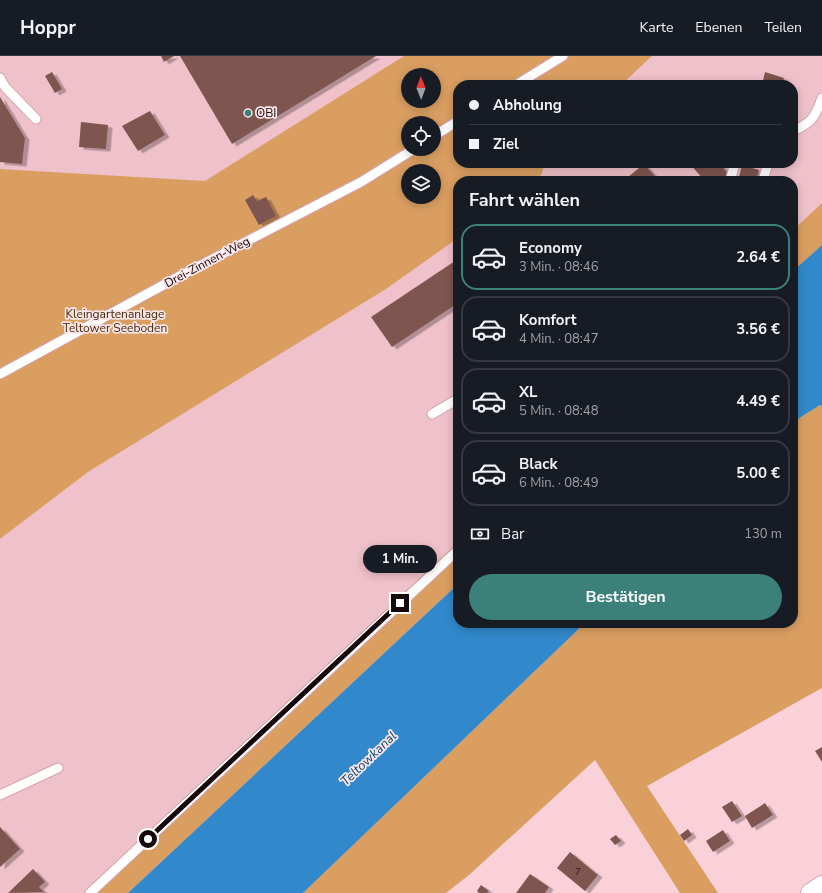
<!DOCTYPE html>
<html lang="de">
<head>
<meta charset="utf-8">
<style>
  :root { --surface:#171b24; --page:#242831; --text:#f1f3f6; --muted:#9ea1a6; --line:#363941; --accent:#3b8179 }
  body { margin:0; font-family:"Nunito Sans",sans-serif; background:var(--page); color:var(--text); height:100vh; display:flex; flex-direction:column; font-size:15px; white-space:nowrap }
  * { box-sizing:border-box; margin:0 }
  p { font-size:13px; color:var(--muted) }
  .icon { flex:none; width:22px; height:22px; fill:none; stroke:currentColor; stroke-width:2; stroke-linecap:round; stroke-linejoin:round }
  .map { position:relative; flex:1; overflow:hidden }
  .sheet { position:absolute; left:453px; top:120px; width:345px; height:452px; display:flex; flex-direction:column; background:var(--surface); border-radius:16px; box-shadow:0 2px 10px #0003 }
  .sheet>* { flex:none }
  .guide { position:absolute; left:453px; top:24px; width:345px; height:88px; border-radius:16px; box-shadow:0 2px 10px #0003; display:grid; align-content:center; height:88px; padding:0 16px; background:var(--surface) }
  .needle { width:26px; rotate:359deg }
  .controls { position:absolute; left:401px; top:12px; display:grid; gap:8px }
  .controls a { display:grid; place-items:center; width:40px; height:40px; border-radius:50%; background:var(--surface); box-shadow:0 2px 10px #0003; font-size:20px }
  .end { position:absolute; width:18px; height:18px; margin:-9px; border:5px solid #16070a; background:#fff; box-shadow:0 0 0 2px #fff }
  .from { border-radius:50% }
  .bubble { position:absolute; height:28px; border-radius:14px; background:var(--surface); box-shadow:0 2px 10px #0003; font-size:13px; font-weight:700; line-height:28px; text-align:center }
  .guide b { display:flex; align-items:center; gap:14px; height:38px; font-size:15px }
  .guide b+b { border-top:1px solid var(--line) }
  .guide i { width:10px; height:10px; background:var(--text) }
  ul { padding:0; list-style:none }
  li { display:flex; align-items:center; gap:12px; height:66px; margin:0 8px 6px; padding:0 8px; border:2px solid var(--line); border-radius:16px }
  li div { flex:1 }
  li b { display:block; font-size:15px }
  li em { font-style:normal; font-weight:700 }
  li.on { border-color:var(--accent) }
  li>.icon { width:36px; height:36px; stroke-width:1.5 }
  h2 { padding:0 16px; font-size:18px; line-height:48px }
  .pay { display:flex; align-items:center; gap:10px; height:44px; padding:0 16px; font-size:15px }
  .pay p { margin-inline-start:auto }
  .button { display:flex; gap:8px; margin-top:auto; padding:8px 16px }
  .button a { flex:1; height:46px; border-radius:24px; background:var(--accent); color:#fff; font-size:16px; font-weight:700; line-height:46px; text-align:center }
  header { display:flex; align-items:center; gap:24px; box-sizing:border-box; height:56px; padding:0 20px; background:var(--surface); border-bottom:1px solid var(--line) }
  header strong { font-size:19px }
  nav { display:flex; gap:22px; margin-inline-start:auto; font-size:14px }
  .map>svg:first-child { display:block }
  .built { fill:#efc1ca }
  .green { fill:#da9e61; fill-rule:evenodd }
  .water { fill:#3188ca }
  .building { fill:#7f5450; filter:url(#shadow) }
  .lines { fill:none; stroke-linecap:round; stroke-linejoin:round }
  .service-casing { stroke:#d4a3ad; stroke-width:11 }
  .minor-casing { stroke:#d4a3ad; stroke-width:20 }
  .service { stroke:#fff; stroke-width:9 }
  .minor { stroke:#fff; stroke-width:18 }
  .route { stroke:#16070a; stroke-width:5 }
  .poi-dot { fill:#3b8179; stroke:#fae5e8; stroke-width:1.5 }
  .labels { text-anchor:middle; stroke-width:3.5; stroke-linejoin:round; paint-order:stroke }
  .number-label { font-size:10px; fill:#301a1c }
  .poi-label { font-size:12px; fill:#16070a; stroke:#fae5e8; text-anchor:start }
  .street-label { font-size:12px; fill:#16070a; stroke:#fae5e8 }
  .park-label { font-size:12px; fill:#462906; stroke:#fae5e8 }
  .water-label { font-size:13px; font-style:italic; fill:#094a76; stroke:#fae5e8 }
</style>
</head>
<body>
<header>
<strong>Hoppr</strong>
<nav><a>Karte</a><a>Ebenen</a><a>Teilen</a></nav>
</header>
<div class="map">
<svg width="822" height="837" viewBox="0 0 822 837">
  <defs>
    <filter id="shadow"><feDropShadow dx="4.5" dy="2.5" stdDeviation="0" flood-color="#0004"/></filter>
  </defs>
  <rect width="100%" height="100%" fill="#fad1d9"/>
  <!-- built -->
  <g class="built">
    <polygon points="0,0 469,0 434,19 408,19 213,154 0,138"/>
    <polygon points="652,0 822,0 822,147 793,174 793,125 533,125 542,118 544,107 793,107 793,29 621,29"/>
    <polygon points="458,182 458,486 85,837 0,837 0,483 88,416 386,233"/>
  </g>
  <!-- green -->
  <g class="green">
    <path d="M404,0h248l-31,29h-163v78h86l-2,11 -9,7h-75v57l-72,51 -298,183 -88,67v-370l205,12zM408,19h26v26h-26zM408,67h26v26h-26zM408,115h26v26h-26z"/>
    <polygon points="822,147 822,189 793,215 793,174"/>
    <polygon points="820,349 822,350 822,632 647,730 718,837 680,837 595,704 469,819 446,837 303,837 585,567 793,567 793,368 801,361"/>
    <polygon points="458,486 458,528 128,837 85,837"/>
  </g>
  <!-- water -->
  <g class="water">
    <polygon points="822,189 822,350 820,349 801,361 793,368 793,215"/>
    <polygon points="458,528 458,567 585,567 303,837 128,837"/>
  </g>
  <!-- building -->
  <g class="building">
    <polygon points="161,0 174,0 164,6"/>
    <polygon points="180,0 376,0 232,88"/>
    <polygon points="52,16 62,33 55,37 45,20"/>
    <polygon points="765,16 784,22 782,29 762,29"/>
    <polygon points="0,41 25,82 22,108 0,106"/>
    <polygon points="150,55 165,79 138,95 122,70"/>
    <polygon points="81,66 108,69 106,93 79,91"/>
    <polygon points="689,107 719,107 728,118 720,125 717,122 713,125 705,125"/>
    <polygon points="644,108 658,124 623,125"/>
    <polygon points="742,109 759,114 756,125 738,125"/>
    <polygon points="253,139 257,145 266,141 276,160 259,169 245,144"/>
    <polygon points="455,205 458,210 458,247 392,291 371,261"/>
    <polygon points="822,691 822,706 815,695"/>
    <polygon points="732,745 742,760 732,766 722,751"/>
    <polygon points="765,747 773,759 752,772 745,760"/>
    <polygon points="0,771 20,793 0,811"/>
    <polygon points="688,773 692,779 684,785 680,779"/>
    <polygon points="723,774 730,785 713,796 706,785"/>
    <polygon points="616,779 621,785 615,789 610,783"/>
    <polygon points="570,796 598,819 585,835 557,812"/>
    <polygon points="33,813 45,826 39,831 44,836 8,837"/>
    <polygon points="530,818 549,831 545,837 516,837"/>
    <polygon points="481,829 489,835 487,837 479,837 477,835"/>
  </g>
  <g class="lines">
    <!-- service casing -->
    <g class="service-casing">
      <g id="service">
        <polyline points="0,22 5,31 36,63"/>
        <polyline points="516,29 563,0"/>
        <path d="M793,75c18,-8 22,-13 29,-33"/>
        <polyline points="434,80 458,65"/>
        <polyline points="730,125 735,107"/>
        <polyline points="763,125 768,107"/>
        <polyline points="0,318 178,221 361,126 414,93"/>
        <polyline points="432,358 458,343"/>
        <polyline points="0,739 58,712"/>
        <polyline points="90,837 458,494"/>
      </g>
    </g>
    <!-- minor casing -->
    <g class="minor-casing">
      <polyline id="minor" points="810,837 822,829"/>
    </g>
    <!-- service -->
    <use href="#service" class="service"/>
    <!-- minor -->
    <use href="#minor" class="minor"/>
  </g>
  <g class="lines">
    <!-- route -->
    <polyline class="route" points="148,783 400,547"/>
  </g>
  <!-- markers -->
  <circle class="poi-dot" cx="248" cy="57" r="4"/>
  <g class="labels">
    <!-- number labels -->
    <g class="number-label">
      <text x="578" y="819">7</text>
    </g>
    <!-- poi labels -->
    <g class="poi-label">
      <text x="256" y="61">OBI</text>
    </g>
    <!-- street labels -->
    <g class="street-label">
      <text transform="translate(207 206) rotate(-28)" y="4">Drei-Zinnen-Weg</text>
    </g>
    <!-- park labels -->
    <g class="park-label">
      <text x="115" y="262">Kleingartenanlage<tspan x="115" dy="14">Teltower Seeboden</tspan></text>
    </g>
    <!-- water labels -->
    <g class="water-label">
      <text transform="translate(368 702) rotate(-44)" y="5">Teltowkanal</text>
    </g>
  </g>
</svg>
<div class="controls">
<a><svg class="needle" viewBox="-14 -14 28 28"><path d="M0-13l5 13h-10z" fill="#e53935"/><path d="M0 13l5-13h-10z" fill="#9ea1a6"/></svg></a>
<a><svg class="icon" aria-label="locate" viewBox="0 0 24 24"><circle cx="12" cy="12" r="6"/><path d="M12 2v4M12 18v4M2 12h4M18 12h4"/></svg></a>
<a><svg class="icon" aria-label="layers" viewBox="0 0 24 24"><path d="M12 4l9 5-9 5-9-5zM3 14l9 5 9-5"/></svg></a>
</div>
<i class="end from" style="left:148px;top:783px"></i>
<i class="end" style="left:400px;top:547px"></i>
<div class="bubble" style="left:363px;top:489px;width:74px">1 Min.</div>
<div class="guide">
<b><i class="from"></i>Abholung</b>
<b><i></i>Ziel</b>
</div>
<section class="sheet">
<h2>Fahrt wählen</h2>
<ul>
<li class="on"><svg class="icon" aria-label="car" viewBox="0 0 24 24"><path d="M5 17H2v-5l4-1 3-4h7l3 4 3 1v5h-3M9 17h6M6 11h13"/><circle cx="7" cy="17" r="2"/><circle cx="17" cy="17" r="2"/></svg><div><b>Economy</b><p>3 Min. · 08:46</p></div><em>2.64 €</em></li>
<li><svg class="icon" aria-label="car" viewBox="0 0 24 24"><path d="M5 17H2v-5l4-1 3-4h7l3 4 3 1v5h-3M9 17h6M6 11h13"/><circle cx="7" cy="17" r="2"/><circle cx="17" cy="17" r="2"/></svg><div><b>Komfort</b><p>4 Min. · 08:47</p></div><em>3.56 €</em></li>
<li><svg class="icon" aria-label="car" viewBox="0 0 24 24"><path d="M5 17H2v-5l4-1 3-4h7l3 4 3 1v5h-3M9 17h6M6 11h13"/><circle cx="7" cy="17" r="2"/><circle cx="17" cy="17" r="2"/></svg><div><b>XL</b><p>5 Min. · 08:48</p></div><em>4.49 €</em></li>
<li><svg class="icon" aria-label="car" viewBox="0 0 24 24"><path d="M5 17H2v-5l4-1 3-4h7l3 4 3 1v5h-3M9 17h6M6 11h13"/><circle cx="7" cy="17" r="2"/><circle cx="17" cy="17" r="2"/></svg><div><b>Black</b><p>6 Min. · 08:49</p></div><em>5.00 €</em></li>
</ul>
<div class="pay"><svg class="icon" aria-label="cash" viewBox="0 0 24 24"><path d="M3 7h18v10H3z"/><circle cx="12" cy="12" r="2"/></svg>Bar<p>130 m</p></div>
<div class="button"><a>Bestätigen</a></div>
</section>
</div>
</body>
</html>
